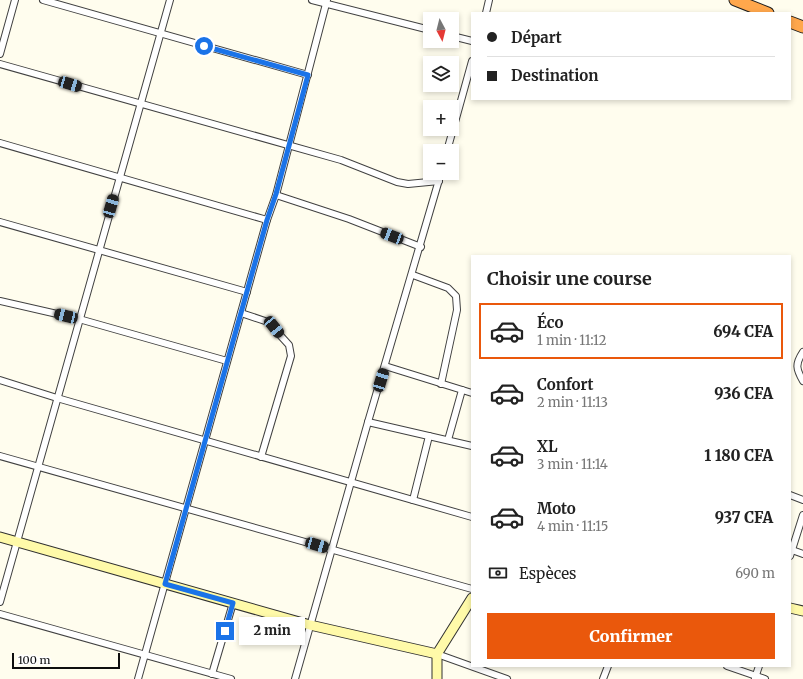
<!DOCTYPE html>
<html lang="fr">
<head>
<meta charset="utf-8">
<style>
  :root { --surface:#fff; --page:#f6f6f6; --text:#222; --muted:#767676; --line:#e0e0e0; --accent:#ea580c }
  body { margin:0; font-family:Merriweather,serif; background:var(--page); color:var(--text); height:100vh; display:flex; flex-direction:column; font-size:15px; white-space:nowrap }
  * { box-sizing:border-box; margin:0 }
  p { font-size:13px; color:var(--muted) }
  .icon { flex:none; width:22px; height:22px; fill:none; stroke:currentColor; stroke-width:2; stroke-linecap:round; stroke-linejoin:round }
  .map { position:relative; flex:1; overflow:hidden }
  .details { position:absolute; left:471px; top:255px; width:320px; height:412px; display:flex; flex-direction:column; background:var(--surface); border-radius:0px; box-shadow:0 2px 6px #0003 }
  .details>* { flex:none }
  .banner { position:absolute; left:471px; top:12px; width:320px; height:88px; border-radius:0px; box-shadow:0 2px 6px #0003; display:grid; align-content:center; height:88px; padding:0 16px; background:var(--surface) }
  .needle { width:26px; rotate:173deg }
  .controls { position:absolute; left:423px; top:12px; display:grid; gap:8px }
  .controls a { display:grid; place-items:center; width:36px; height:36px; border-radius:0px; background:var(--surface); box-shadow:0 2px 6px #0003; font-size:20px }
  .scale { position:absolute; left:12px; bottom:10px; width:108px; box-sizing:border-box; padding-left:4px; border:2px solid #0e0e0e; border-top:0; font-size:11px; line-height:14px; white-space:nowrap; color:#0e0e0e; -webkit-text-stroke:3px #fff; paint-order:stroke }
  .end { position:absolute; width:18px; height:18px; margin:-9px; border:5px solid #1a73e8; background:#fff; box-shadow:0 0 0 2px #fff }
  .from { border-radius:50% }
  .bubble { position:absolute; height:28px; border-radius:0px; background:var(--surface); box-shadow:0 2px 6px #0003; font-size:13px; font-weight:800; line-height:28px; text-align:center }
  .car { position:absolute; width:12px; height:24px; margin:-12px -6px; border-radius:5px; box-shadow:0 0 3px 1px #0007; background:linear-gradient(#222 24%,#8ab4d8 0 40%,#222 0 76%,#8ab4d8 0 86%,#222 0) }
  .banner b { display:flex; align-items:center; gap:14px; height:38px; font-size:15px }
  .banner b+b { border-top:1px solid var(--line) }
  .banner i { width:10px; height:10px; background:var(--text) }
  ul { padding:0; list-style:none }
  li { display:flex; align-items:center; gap:12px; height:56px; margin:0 8px 6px; padding:0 8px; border:2px solid transparent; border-radius:0px }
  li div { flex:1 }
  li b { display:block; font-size:15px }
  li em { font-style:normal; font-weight:800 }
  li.active { border-color:var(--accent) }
  li>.icon { width:36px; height:36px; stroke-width:1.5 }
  h2 { padding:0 16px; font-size:18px; line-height:48px }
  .pay { display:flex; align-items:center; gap:10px; height:44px; padding:0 16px; font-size:15px }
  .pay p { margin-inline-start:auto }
  .primary-button { display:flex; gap:8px; margin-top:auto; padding:8px 16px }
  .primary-button a { flex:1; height:46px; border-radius:0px; background:var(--accent); color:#fff; font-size:16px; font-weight:800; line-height:46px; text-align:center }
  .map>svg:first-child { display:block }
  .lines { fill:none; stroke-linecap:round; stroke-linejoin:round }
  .street-casing { stroke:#414141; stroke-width:8 }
  .secondary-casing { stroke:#303030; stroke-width:11 }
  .highway-casing { stroke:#1f1f1f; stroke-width:13 }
  .street { stroke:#fff; stroke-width:6 }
  .secondary { stroke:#fffaa9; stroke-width:9 }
  .highway { stroke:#ffa74c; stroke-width:11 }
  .route { stroke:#1a73e8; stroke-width:5 }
</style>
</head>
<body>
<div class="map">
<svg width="803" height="679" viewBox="0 0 803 679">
  <rect width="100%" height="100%" fill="#fffdee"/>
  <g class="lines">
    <!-- street casing -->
    <g class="street-casing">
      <g id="street">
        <polyline points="43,0 308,75"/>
        <polyline points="312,0 430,30"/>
        <polyline points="486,13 489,0"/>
        <polyline points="452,36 472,41"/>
        <polyline points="0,54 15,0"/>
        <polyline points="0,64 341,160 397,182 408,184 439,181"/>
        <polyline points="0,143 267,220"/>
        <polyline points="447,151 472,61"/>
        <polyline points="276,195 349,219 421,247"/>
        <polyline points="0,222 247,292"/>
        <polyline points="413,275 448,288 456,296 457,310 441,384"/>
        <polyline points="0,301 79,319 227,361"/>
        <polyline points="241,313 268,322 289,345 291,356 261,457"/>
        <path d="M803,352c-8,12 -7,17 0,29"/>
        <polyline points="385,366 472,393"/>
        <polyline points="0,380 57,398 472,517"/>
        <polyline points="368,422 472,446"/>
        <polyline points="448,440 462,390"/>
        <polyline points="0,456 472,589"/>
        <polyline points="790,495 803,500"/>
        <polyline points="413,500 429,436"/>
        <polyline points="792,550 803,554"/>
        <polyline points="790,556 803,515"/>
        <polyline points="0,602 170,0"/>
        <polyline points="0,614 231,679"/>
        <polyline points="437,654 507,679"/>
        <polyline points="727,666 765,679"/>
        <polyline points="212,674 233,603"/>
        <polyline points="755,678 759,666"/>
        <polyline points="138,679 267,220 276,195 327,0"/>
        <polyline points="295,679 368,422 441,173"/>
        <polyline points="603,679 608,666"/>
      </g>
    </g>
    <!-- secondary casing -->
    <g class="secondary-casing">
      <g id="secondary">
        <polyline points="0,537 310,625 437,654"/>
        <polyline points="790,608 803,611"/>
        <polyline points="437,679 437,654 472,598"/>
      </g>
    </g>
    <!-- highway casing -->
    <g class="highway-casing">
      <g id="highway">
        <polyline points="735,0 768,13"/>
        <polyline points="790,22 803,27"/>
      </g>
    </g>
    <!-- street -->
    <use href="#street" class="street"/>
    <!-- secondary -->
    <use href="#secondary" class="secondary"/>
    <!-- highway -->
    <use href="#highway" class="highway"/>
  </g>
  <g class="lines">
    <!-- route -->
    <polyline class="route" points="204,46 308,75 276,194 267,220 165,584 233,603 225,631"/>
  </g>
</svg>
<div class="controls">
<a><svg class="needle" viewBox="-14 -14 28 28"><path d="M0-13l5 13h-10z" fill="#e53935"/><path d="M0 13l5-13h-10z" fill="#767676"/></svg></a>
<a><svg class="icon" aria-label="layers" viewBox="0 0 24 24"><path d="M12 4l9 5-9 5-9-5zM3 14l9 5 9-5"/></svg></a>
<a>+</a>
<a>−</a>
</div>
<div class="scale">100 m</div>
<i class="end from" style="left:204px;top:46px"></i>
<i class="end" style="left:225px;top:631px"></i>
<div class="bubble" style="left:239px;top:617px;width:66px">2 min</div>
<i class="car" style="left:70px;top:84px;rotate:106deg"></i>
<i class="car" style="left:111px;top:206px;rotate:16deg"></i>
<i class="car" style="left:392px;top:236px;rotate:291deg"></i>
<i class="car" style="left:66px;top:316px;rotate:283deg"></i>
<i class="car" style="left:274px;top:327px;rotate:141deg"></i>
<i class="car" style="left:381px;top:380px;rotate:17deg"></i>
<i class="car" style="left:317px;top:545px;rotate:106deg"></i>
<div class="banner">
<b><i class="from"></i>Départ</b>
<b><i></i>Destination</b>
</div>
<section class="details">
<h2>Choisir une course</h2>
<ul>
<li class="active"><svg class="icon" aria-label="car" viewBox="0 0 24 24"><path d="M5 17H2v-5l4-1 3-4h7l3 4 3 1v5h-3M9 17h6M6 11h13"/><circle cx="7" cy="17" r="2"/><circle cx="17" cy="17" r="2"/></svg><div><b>Éco</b><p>1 min · 11:12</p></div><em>694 CFA</em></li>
<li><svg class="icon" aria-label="car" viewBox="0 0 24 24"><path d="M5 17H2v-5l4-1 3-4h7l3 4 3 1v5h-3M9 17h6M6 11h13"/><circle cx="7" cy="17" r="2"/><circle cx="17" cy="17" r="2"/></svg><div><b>Confort</b><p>2 min · 11:13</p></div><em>936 CFA</em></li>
<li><svg class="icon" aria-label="car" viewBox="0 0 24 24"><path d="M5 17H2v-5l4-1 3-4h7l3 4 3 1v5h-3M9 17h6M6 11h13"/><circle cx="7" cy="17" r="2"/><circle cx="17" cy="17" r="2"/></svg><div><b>XL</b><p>3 min · 11:14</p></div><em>1 180 CFA</em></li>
<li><svg class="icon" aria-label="car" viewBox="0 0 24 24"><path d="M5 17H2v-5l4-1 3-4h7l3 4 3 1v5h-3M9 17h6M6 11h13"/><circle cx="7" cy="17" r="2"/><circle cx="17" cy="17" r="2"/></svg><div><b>Moto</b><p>4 min · 11:15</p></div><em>937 CFA</em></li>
</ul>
<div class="pay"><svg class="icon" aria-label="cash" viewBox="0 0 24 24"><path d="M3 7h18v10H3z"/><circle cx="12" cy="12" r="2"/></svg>Espèces<p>690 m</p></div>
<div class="primary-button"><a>Confirmer</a></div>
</section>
</div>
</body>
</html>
